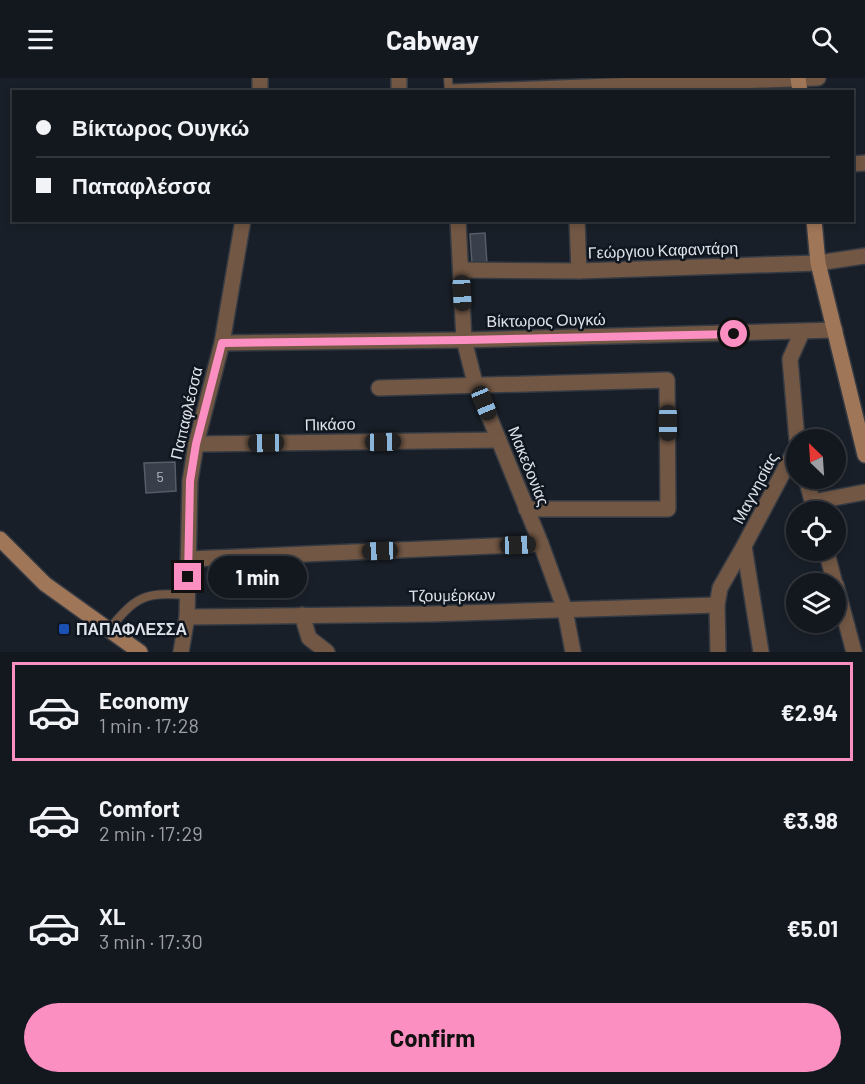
<!DOCTYPE html>
<html lang="en">
<head>
<meta charset="utf-8">
<style>
  :root { --surface:#13171e; --page:#20242b; --text:#f1f3f6; --muted:#9d9fa4; --line:#32363c; --accent:#fc8fc1 }
  body { margin:0; font-family:Barlow,sans-serif; background:var(--page); color:var(--text); height:100vh; display:flex; flex-direction:column; font-size:22px; white-space:nowrap }
  * { box-sizing:border-box; margin:0 }
  p { font-size:20px; color:var(--muted) }
  .icon { flex:none; width:33px; height:33px; fill:none; stroke:currentColor; stroke-width:2; stroke-linecap:round; stroke-linejoin:round }
  .map { position:relative; height:574px; overflow:hidden }
  .side { display:flex; flex-direction:column; background:var(--surface); flex:1 }
  .side>* { flex:none }
  .banner { position:absolute; left:12px; top:12px; width:842px; height:132px; border-radius:0px; box-shadow:0 3px 9px #0003,0 0 0 2px var(--line); display:grid; align-content:center; height:132px; padding:0 24px; background:var(--surface) }
  .needle { width:39px; rotate:335deg }
  .controls { position:absolute; left:786px; top:351px; display:grid; gap:12px }
  .controls a { display:grid; place-items:center; width:60px; height:60px; border-radius:50%; background:var(--surface); box-shadow:0 3px 9px #0003,0 0 0 2px var(--line); font-size:30px }
  .end { position:absolute; width:27px; height:27px; margin:-14px; border:8px solid #fc8fc1; background:#111; box-shadow:0 0 0 3px #111 }
  .from { border-radius:50% }
  .bubble { position:absolute; height:42px; border-radius:21px; background:var(--surface); box-shadow:0 3px 9px #0003,0 0 0 2px var(--line); font-size:20px; font-weight:700; line-height:42px; text-align:center }
  .car { position:absolute; width:18px; height:36px; margin:-18px -9px; border-radius:8px; box-shadow:0 0 4px 2px #0007; background:linear-gradient(#222 24%,#8ab4d8 0 40%,#222 0 76%,#8ab4d8 0 86%,#222 0) }
  .banner b { display:flex; align-items:center; gap:21px; height:57px; font-size:22px }
  .banner b+b { border-top:2px solid var(--line) }
  .banner i { width:15px; height:15px; background:var(--text) }
  ul { padding:10px 0 0; list-style:none }
  li { display:flex; align-items:center; gap:18px; height:99px; margin:0 12px 9px; padding:0 12px; border:3px solid transparent; border-radius:0px }
  li div { flex:1 }
  li b { display:block; font-size:22px }
  li em { font-style:normal; font-weight:700 }
  li.selected { border-color:var(--accent) }
  li>.icon { width:54px; height:54px; stroke-width:1.5 }
  .button { display:flex; gap:12px; margin-top:auto; padding:12px 24px }
  .button a { flex:1; height:69px; border-radius:36px; background:var(--accent); color:#111; font-size:24px; font-weight:700; line-height:69px; text-align:center }
  header { display:flex; justify-content:space-between; align-items:center; height:78px; padding:0 24px; background:var(--surface); font-size:27px; font-weight:700 }
  .map>svg:first-child { display:block }
  .building { fill:#383f4a; stroke:#565d68; stroke-width:1.5 }
  .lines { fill:none; stroke-linecap:round; stroke-linejoin:round }
  .lane-casing { stroke:#353a43; stroke-width:10 }
  .street-casing { stroke:#353a43; stroke-width:18 }
  .secondary-casing { stroke:#353a43; stroke-width:18 }
  .lane { stroke:#715744; stroke-width:8 }
  .street { stroke:#715744; stroke-width:15 }
  .secondary { stroke:#a07658; stroke-width:15 }
  .route { stroke:#fc8fc1; stroke-width:8 }
  .transit-dot { fill:#1a4fb4; stroke:#10161f; stroke-width:2 }
  .labels { text-anchor:middle; stroke-width:5; stroke-linejoin:round; paint-order:stroke }
  .number-label { font-size:14px; fill:#b4bac1 }
  .street-label { font-size:16px; fill:#dee3e9; stroke:#10161f }
  .poi-label { font-size:16px; font-weight:bold; fill:#dee3e9; stroke:#10161f; text-anchor:start }
</style>
</head>
<body>
<header><svg class="icon" aria-label="menu" viewBox="0 0 24 24"><path d="M4 6h16M4 12h16M4 18h16"/></svg>Cabway<svg class="icon" aria-label="search" viewBox="0 0 24 24"><circle cx="10" cy="10" r="6"/><path d="M15 15l6 6"/></svg></header>
<div class="map">
<svg width="865" height="574" viewBox="0 0 865 574">
  <rect width="100%" height="100%" fill="#191f28"/>
  <!-- building -->
  <g class="building">
    <polygon points="485,155 487,186 472,187 470,156"/>
    <polygon points="175,384 176,413 146,415 144,385"/>
  </g>
  <g class="lines">
    <!-- lane casing -->
    <g class="lane-casing">
      <g id="lane">
        <polyline points="448,0 449,14"/>
        <path d="M109,551c27,-32 34,-37 78,-34"/>
      </g>
    </g>
    <!-- street casing -->
    <g class="street-casing">
      <g id="street">
        <polyline points="260,0 260,14"/>
        <polyline points="399,0 399,14"/>
        <polyline points="453,14 818,0"/>
        <polyline points="852,86 865,85"/>
        <polyline points="458,142 464,262 474,301 541,466 565,532 573,574"/>
        <polyline points="577,142 579,193"/>
        <polyline points="461,192 579,193 818,185 865,178"/>
        <polyline points="222,265 464,262 835,252"/>
        <polyline points="379,310 667,302 668,431 526,431"/>
        <polyline points="797,362 790,281 802,254"/>
        <polyline points="196,366 499,362"/>
        <polyline points="806,400 815,434"/>
        <polyline points="812,424 865,414"/>
        <polyline points="826,472 835,506"/>
        <polyline points="189,481 541,466"/>
        <polyline points="836,507 854,574"/>
        <polyline points="302,537 309,560 327,574"/>
        <polyline points="187,539 430,536 717,527"/>
        <polyline points="181,574 187,539 190,403 196,366 222,265 243,142"/>
        <polyline points="718,574 717,527 720,510 744,468"/>
        <polyline points="761,574 744,468 796,370"/>
      </g>
    </g>
    <!-- secondary casing -->
    <g class="secondary-casing">
      <g id="secondary">
        <polyline points="798,0 800,14"/>
        <polyline points="814,142 818,185 865,377"/>
        <polyline points="0,461 45,506 140,574"/>
      </g>
    </g>
    <!-- lane -->
    <use href="#lane" class="lane"/>
    <!-- street -->
    <use href="#street" class="street"/>
    <!-- secondary -->
    <use href="#secondary" class="secondary"/>
  </g>
  <g class="lines">
    <!-- route -->
    <polyline class="route" points="188,499 190,403 196,366 222,265 464,262 734,256"/>
  </g>
  <!-- markers -->
  <rect class="transit-dot" x="58" y="545" width="12" height="12" rx="3"/>
  <g class="labels">
    <!-- number labels -->
    <g class="number-label">
      <text x="160" y="404">5</text>
    </g>
    <!-- street labels -->
    <g class="street-label">
      <text transform="translate(663 172) rotate(-2)" y="6">Γεώργιου Καφαντάρη</text>
      <text transform="translate(546 242) rotate(-1)" y="6">Βίκτωρος Ουγκώ</text>
      <text transform="translate(186 335) rotate(-77)" y="6">Παπαφλέσσα</text>
      <text transform="translate(330 346) rotate(-1)" y="6">Πικάσο</text>
      <text transform="translate(529 388) rotate(68)" y="6">Μακεδονίας</text>
      <text transform="translate(755 410) rotate(-62)" y="6">Μαγνησίας</text>
      <text transform="translate(452 517) rotate(-1)" y="6">Τζουμέρκων</text>
    </g>
    <!-- poi labels -->
    <g class="poi-label">
      <text x="76" y="557">ΠΑΠΑΦΛΕΣΣΑ</text>
    </g>
  </g>
</svg>
<div class="controls">
<a><svg class="needle" viewBox="-14 -14 28 28"><path d="M0-13l5 13h-10z" fill="#e53935"/><path d="M0 13l5-13h-10z" fill="#9d9fa4"/></svg></a>
<a><svg class="icon" aria-label="locate" viewBox="0 0 24 24"><circle cx="12" cy="12" r="6"/><path d="M12 2v4M12 18v4M2 12h4M18 12h4"/></svg></a>
<a><svg class="icon" aria-label="layers" viewBox="0 0 24 24"><path d="M12 4l9 5-9 5-9-5zM3 14l9 5 9-5"/></svg></a>
</div>
<i class="end from" style="left:734px;top:256px"></i>
<i class="end" style="left:188px;top:499px"></i>
<div class="bubble" style="left:208px;top:478px;width:99px">1 min</div>
<i class="car" style="left:462px;top:215px;rotate:177deg"></i>
<i class="car" style="left:484px;top:325px;rotate:158deg"></i>
<i class="car" style="left:668px;top:345px;rotate:180deg"></i>
<i class="car" style="left:383px;top:364px;rotate:89deg"></i>
<i class="car" style="left:266px;top:365px;rotate:269deg"></i>
<i class="car" style="left:518px;top:467px;rotate:88deg"></i>
<i class="car" style="left:380px;top:473px;rotate:268deg"></i>
<div class="banner">
<b><i class="from"></i>Βίκτωρος Ουγκώ</b>
<b><i></i>Παπαφλέσσα</b>
</div>
</div>
<section class="side">
<ul>
<li class="selected"><svg class="icon" aria-label="car" viewBox="0 0 24 24"><path d="M5 17H2v-5l4-1 3-4h7l3 4 3 1v5h-3M9 17h6M6 11h13"/><circle cx="7" cy="17" r="2"/><circle cx="17" cy="17" r="2"/></svg><div><b>Economy</b><p>1 min · 17:28</p></div><em>€2.94</em></li>
<li><svg class="icon" aria-label="car" viewBox="0 0 24 24"><path d="M5 17H2v-5l4-1 3-4h7l3 4 3 1v5h-3M9 17h6M6 11h13"/><circle cx="7" cy="17" r="2"/><circle cx="17" cy="17" r="2"/></svg><div><b>Comfort</b><p>2 min · 17:29</p></div><em>€3.98</em></li>
<li><svg class="icon" aria-label="car" viewBox="0 0 24 24"><path d="M5 17H2v-5l4-1 3-4h7l3 4 3 1v5h-3M9 17h6M6 11h13"/><circle cx="7" cy="17" r="2"/><circle cx="17" cy="17" r="2"/></svg><div><b>XL</b><p>3 min · 17:30</p></div><em>€5.01</em></li>
</ul>
<div class="button"><a>Confirm</a></div>
</section>
</body>
</html>
